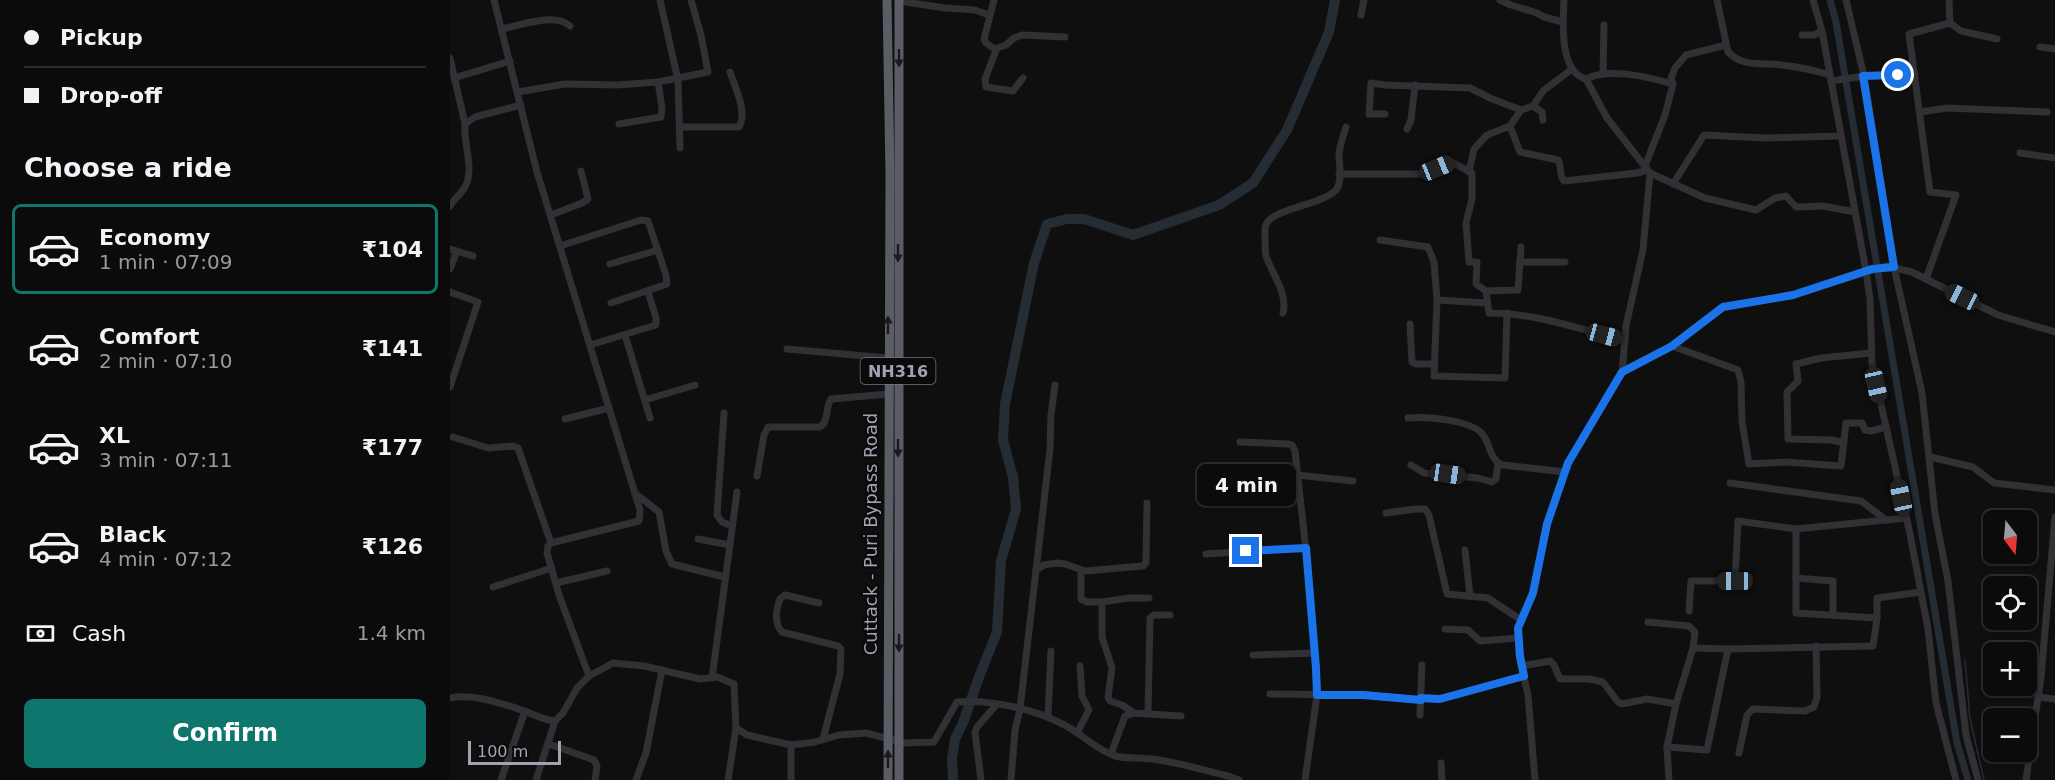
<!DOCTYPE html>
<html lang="en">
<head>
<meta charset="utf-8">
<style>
  :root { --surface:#0b0b0c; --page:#141415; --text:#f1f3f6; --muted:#9a9b9d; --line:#2b2b2d; --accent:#0f766e }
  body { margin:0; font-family:"DejaVu Sans",sans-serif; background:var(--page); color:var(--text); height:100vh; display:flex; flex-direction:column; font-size:22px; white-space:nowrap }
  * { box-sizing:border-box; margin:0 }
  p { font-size:20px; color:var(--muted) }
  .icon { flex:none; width:33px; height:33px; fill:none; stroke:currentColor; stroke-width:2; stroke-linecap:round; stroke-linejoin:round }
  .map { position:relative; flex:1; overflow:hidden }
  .side { display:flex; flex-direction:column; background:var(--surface); width:450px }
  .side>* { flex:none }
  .top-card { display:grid; align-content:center; height:132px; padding:0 24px; background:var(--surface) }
  .needle { width:39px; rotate:164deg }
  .fabs { position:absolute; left:1533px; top:510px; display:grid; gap:12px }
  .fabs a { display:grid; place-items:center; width:54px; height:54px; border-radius:9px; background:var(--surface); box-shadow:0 2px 4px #0004,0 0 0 2px var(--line); font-size:30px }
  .scale { position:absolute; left:18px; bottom:15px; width:93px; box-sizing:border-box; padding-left:6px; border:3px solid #9fa3b2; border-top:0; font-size:16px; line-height:21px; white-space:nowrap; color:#9fa3b2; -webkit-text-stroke:4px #0a0a0b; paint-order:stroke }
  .end { position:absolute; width:27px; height:27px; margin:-14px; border:8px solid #1a73e8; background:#fff; box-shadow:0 0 0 3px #fff }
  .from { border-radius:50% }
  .bubble { position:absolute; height:42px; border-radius:9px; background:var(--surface); box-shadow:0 2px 4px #0004,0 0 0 2px var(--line); font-size:20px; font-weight:700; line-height:42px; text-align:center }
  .car { position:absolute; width:18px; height:36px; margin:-18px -9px; border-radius:8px; box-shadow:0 0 4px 2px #0007; background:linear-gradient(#222 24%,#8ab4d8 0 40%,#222 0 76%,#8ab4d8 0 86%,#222 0) }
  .top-card b { display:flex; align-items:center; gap:21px; height:57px; font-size:22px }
  .top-card b+b { border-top:2px solid var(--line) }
  .top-card i { width:15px; height:15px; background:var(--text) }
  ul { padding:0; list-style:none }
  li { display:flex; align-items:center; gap:18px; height:90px; margin:0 12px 9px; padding:0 12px; border:3px solid transparent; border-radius:9px }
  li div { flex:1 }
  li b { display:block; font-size:22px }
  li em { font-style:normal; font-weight:700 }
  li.selected { border-color:var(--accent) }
  li>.icon { width:54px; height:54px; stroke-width:1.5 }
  h2 { padding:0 24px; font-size:27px; line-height:72px }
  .pay { display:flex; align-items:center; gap:15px; height:66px; padding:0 24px; font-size:22px }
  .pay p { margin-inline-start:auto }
  .action { display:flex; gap:12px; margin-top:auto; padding:12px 24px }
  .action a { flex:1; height:69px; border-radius:9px; background:var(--accent); color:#fff; font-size:24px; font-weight:700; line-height:69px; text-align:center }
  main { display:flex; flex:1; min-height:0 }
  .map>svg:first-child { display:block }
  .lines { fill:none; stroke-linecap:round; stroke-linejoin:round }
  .stream { stroke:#252c34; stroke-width:1.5 }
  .canal { stroke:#252c34; stroke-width:7 }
  .river { stroke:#252c34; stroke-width:10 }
  .minor { stroke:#303035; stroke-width:7 }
  .highway { stroke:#5b5d66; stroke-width:9 }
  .oneway { fill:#1a1b1d }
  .route { stroke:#1a73e8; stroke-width:8 }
  .labels { text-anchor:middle; stroke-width:4.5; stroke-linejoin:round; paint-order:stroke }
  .shield { fill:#0a0a0b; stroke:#727580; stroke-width:1.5 }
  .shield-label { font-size:16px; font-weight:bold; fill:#9fa3b2 }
  .street-label { font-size:18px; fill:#9fa3b2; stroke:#0a0a0b }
</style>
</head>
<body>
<main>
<section class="side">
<div class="top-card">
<b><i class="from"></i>Pickup</b>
<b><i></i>Drop-off</b>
</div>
<h2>Choose a ride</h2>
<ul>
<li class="selected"><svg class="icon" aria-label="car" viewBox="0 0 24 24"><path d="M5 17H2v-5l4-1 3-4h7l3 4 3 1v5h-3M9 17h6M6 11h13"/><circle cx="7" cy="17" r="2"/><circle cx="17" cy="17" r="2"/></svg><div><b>Economy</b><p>1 min · 07:09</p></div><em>₹104</em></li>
<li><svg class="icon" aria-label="car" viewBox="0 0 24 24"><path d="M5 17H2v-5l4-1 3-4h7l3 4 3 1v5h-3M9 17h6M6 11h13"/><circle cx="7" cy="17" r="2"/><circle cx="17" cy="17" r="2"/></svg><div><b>Comfort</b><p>2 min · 07:10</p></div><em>₹141</em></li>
<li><svg class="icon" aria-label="car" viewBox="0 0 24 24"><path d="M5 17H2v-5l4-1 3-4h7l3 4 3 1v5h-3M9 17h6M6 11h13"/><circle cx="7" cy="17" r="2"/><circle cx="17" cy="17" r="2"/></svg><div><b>XL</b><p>3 min · 07:11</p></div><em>₹177</em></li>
<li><svg class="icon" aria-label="car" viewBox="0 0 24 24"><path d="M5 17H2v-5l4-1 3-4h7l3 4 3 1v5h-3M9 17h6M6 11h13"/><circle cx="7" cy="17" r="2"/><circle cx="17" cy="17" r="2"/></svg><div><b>Black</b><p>4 min · 07:12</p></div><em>₹126</em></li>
</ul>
<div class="pay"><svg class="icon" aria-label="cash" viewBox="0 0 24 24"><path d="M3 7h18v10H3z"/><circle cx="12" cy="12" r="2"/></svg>Cash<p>1.4 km</p></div>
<div class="action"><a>Confirm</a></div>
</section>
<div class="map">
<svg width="1605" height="780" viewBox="0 0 1605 780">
  <rect width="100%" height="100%" fill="#0f0f10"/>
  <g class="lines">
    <!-- stream -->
    <polyline class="stream" points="1515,660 1520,719 1534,780"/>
    <!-- canal -->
    <polyline class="canal" points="1380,0 1386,22 1507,743 1518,780"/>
    <!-- river -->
    <polyline class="river" points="503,780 502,758 505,739 513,723 529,677 547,632 551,561 566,509 563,477 553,440 555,404 584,263 597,224 617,219 634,219 683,235 769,205 803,183 837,130 879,32 885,0"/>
    <!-- minor -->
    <g class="minor">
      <polyline points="44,0 87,172 190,510 189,521 101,543 98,546 97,553 109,595 139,676"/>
      <polyline points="210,0 228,80 230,148"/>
      <polyline points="544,0 534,39 536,43 546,50"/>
      <polyline points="1050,0 1061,5 1087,13 1094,17 1113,22"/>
      <path d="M1267,0l11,52c15,16 35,10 54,13 17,2 32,5 48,10"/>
      <polyline points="1363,0 1372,31 1416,271 1420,299 1422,364 1460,534 1478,629 1486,703 1506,780"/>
      <polyline points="1396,0 1414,76 1444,267 1472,393 1485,514 1498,581 1516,735 1528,780"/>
      <polyline points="449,1 495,8 525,10 539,15"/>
      <polyline points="911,15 914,0"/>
      <polyline points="1500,23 1511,31 1547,39"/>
      <path d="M52,29c19,-4 53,-17 68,-3"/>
      <polyline points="1352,35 1364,35 1372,31"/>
      <polyline points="1590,47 1605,49"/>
      <polyline points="0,58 15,124"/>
      <polyline points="1153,74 1154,25"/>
      <polyline points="4,78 60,61"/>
      <polyline points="573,78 563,91 536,87 535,79 547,48 556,45 564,38 572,35 615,37"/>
      <path d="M1136,79c23,-12 62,-2 87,5"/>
      <polyline points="1381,81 1414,76 1465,74"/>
      <polyline points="68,92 115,84 167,85 208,82 258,72 251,35 241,0"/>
      <polyline points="1470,112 1497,108 1597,112"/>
      <polyline points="935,114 919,114 921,83 935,85 1020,88 1040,98 1071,110 1083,106"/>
      <polyline points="1093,120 1092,112 1083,106 1093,91 1122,69"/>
      <polyline points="169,124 211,117 212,108 208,82"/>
      <path d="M1060,126l10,26 38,8c4,6 1,16 6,21l73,-8 11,-3"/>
      <path d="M230,127h59c9,-14 -4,-40 -9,-55"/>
      <polyline points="957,129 961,120 965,85"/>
      <polyline points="1570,153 1605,158"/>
      <polyline points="1195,166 1215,115 1223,84 1221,78 1225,68 1236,55 1276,45"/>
      <polyline points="1019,172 1024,149 1037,135 1060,126 1071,110"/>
      <polyline points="1200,173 1255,198 1306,210 1325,198 1336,196 1346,207 1373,206 1405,212"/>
      <polyline points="889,174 973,174 1002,162 1022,173 1022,199 1016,223 1019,262 1027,262 1026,284 1036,291 1068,290 1071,247"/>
      <polyline points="1223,184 1254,135 1315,138 1390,136"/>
      <path d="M0,206c4,-7 11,-12 15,-19 10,-19 -2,-43 0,-63l10,-7 46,-12"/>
      <polyline points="101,215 132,203 138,199 131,171"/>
      <polyline points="930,240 978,247 984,262 987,300"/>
      <polyline points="110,246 191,220 198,221 216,275 217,284 161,303"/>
      <polyline points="0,249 23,256"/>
      <polyline points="1070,262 1115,262"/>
      <polyline points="160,264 208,250"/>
      <polyline points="0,269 7,251"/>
      <polyline points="1476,279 1506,195 1480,192 1459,34 1500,23 1499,0"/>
      <path d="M1036,291l3,22c46,0 92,16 136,28"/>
      <polyline points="0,292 28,302 0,387"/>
      <polyline points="1037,303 987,300 984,376 1055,378 1057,313"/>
      <path d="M833,313c5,-20 -11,-39 -17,-57 -1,-3 -1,-24 -1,-28 1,-19 58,-23 71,-38 7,-8 3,-26 3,-36 1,-9 4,-18 7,-27"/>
      <polyline points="960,324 962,362 966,364 984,364"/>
      <polyline points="175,335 200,418"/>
      <polyline points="140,345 206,325 206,318 198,292"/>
      <polyline points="1222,346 1288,370 1291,382 1292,422 1299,464 1336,462 1391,466 1396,423 1412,423 1415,430 1421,431 1436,427"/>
      <polyline points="337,349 438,358"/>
      <polyline points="1172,373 1222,346 1273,307 1343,295 1436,266 1462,272 1548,315 1605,332"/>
      <polyline points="195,400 245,385"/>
      <polyline points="274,413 267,515 272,522 282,526"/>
      <path d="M958,418c17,-2 65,2 75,17 8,10 6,25 20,30l62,7"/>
      <polyline points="115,419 159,408"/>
      <polyline points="3,437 38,448 63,446 68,448 101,543"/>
      <polyline points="790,442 838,444 842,445 845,451 858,569 866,668 867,695 855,780"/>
      <polyline points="1394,443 1382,440 1338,439 1337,392 1348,381 1346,364 1371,358 1421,353"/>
      <polyline points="1480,457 1523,467 1544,483 1605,490"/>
      <polyline points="961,465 974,473 1028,478 1042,482 1046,479 1048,463"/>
      <polyline points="789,474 847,475 903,481"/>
      <path d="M307,476l7,-41 4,-8h52c9,-5 5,-19 11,-28l58,-5"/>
      <polyline points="1280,483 1411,501 1436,520"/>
      <polyline points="186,494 209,512 216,551 222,564 275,577"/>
      <polyline points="936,513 966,509 975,509 979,515 997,594 1038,598 1071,620"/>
      <polyline points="1456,518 1346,529 1346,613 1427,618 1427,598 1471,592"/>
      <polyline points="248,539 280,545"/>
      <polyline points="1015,550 1020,596"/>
      <polyline points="756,554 856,548"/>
      <polyline points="586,570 594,565 607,563 615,564 635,571 693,566 696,563 697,503"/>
      <polyline points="631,570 631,599 637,602 652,602"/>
      <polyline points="1346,578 1383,581 1383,615"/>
      <polyline points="106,583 157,571"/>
      <polyline points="43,587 102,568"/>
      <path d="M369,603l-34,-8 -5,4c-4,11 -6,24 2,33l56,14 3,3 -1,25 -17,65"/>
      <polyline points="1239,611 1241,581 1285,581 1288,521 1346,529"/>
      <polyline points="1198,622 1239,626 1245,632 1243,648"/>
      <polyline points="995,629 1018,630 1030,641 1068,638"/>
      <polyline points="803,655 865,653"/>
      <polyline points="1072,666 1100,661 1104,665 1110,679 1139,679 1153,682 1168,702 1172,704 1197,699 1226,704 1243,648 1278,649"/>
      <polyline points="262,678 287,492"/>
      <polyline points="820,694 913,695 971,700"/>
      <polyline points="1588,697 1605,699"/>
      <path d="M0,698c20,-5 55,6 74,13 12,4 19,9 31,10l8,-8 14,-25 12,-12 24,-13 31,3 56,13 17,-2 17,7 2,44 11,7 44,10 24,-3 24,-7 27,-2 39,10 29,-1 23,-40c34,-3 82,8 111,25 16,9 29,23 47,29 11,3 25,1 37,3 25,3 51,11 76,17l11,4"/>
      <polyline points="971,698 990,699 1074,676"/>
      <polyline points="684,713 672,705 660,701 658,697 662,668 652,637 652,602 679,598 699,598"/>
      <polyline points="698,714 700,618 704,615 720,615"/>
      <polyline points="970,715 972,665"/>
      <polyline points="598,716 601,651"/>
      <polyline points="627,733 639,710 632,696 630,666"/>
      <polyline points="99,744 144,760 147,766 145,780"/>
      <polyline points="1217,747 1257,750 1278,649 1423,646 1427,618"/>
      <polyline points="1289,753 1297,715 1303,709 1355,711 1364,707 1367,697 1366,646"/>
      <polyline points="661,754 675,716 684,713 731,716"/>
      <polyline points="991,763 992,780"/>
      <polyline points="51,780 75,711"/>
      <polyline points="86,780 105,721"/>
      <polyline points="186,780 196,753 212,670"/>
      <polyline points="278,780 286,728"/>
      <polyline points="341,780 341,745"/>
      <polyline points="531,780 525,733 527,727 546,705"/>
      <polyline points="561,780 565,730 570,709 600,449 601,415 605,385"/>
      <path d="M1085,780l-7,-85 -9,-39 -1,-28 15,-35 14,-69 21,-61 54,-90 4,-47 17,-76 7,-77 -43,-55 -21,-39c-27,-7 -23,-57 -22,-79"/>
      <polyline points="1219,780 1217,747 1226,704"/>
      <polyline points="1576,780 1591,677 1605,517"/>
    </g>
    <!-- highway -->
    <g class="highway">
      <polyline points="437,0 440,174 438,780"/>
      <polyline points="449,0 449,780"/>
    </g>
  </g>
  <!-- one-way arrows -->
  <defs><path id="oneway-solid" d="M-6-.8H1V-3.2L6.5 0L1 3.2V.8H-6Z" transform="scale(1.5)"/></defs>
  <g class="oneway">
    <use href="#oneway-solid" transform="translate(449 58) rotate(90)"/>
    <use href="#oneway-solid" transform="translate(448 253) rotate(90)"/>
    <use href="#oneway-solid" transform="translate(438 325) rotate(-90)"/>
    <use href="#oneway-solid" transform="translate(448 448) rotate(90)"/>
    <use href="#oneway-solid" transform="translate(449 643) rotate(90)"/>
    <use href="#oneway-solid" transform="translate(438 759) rotate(-90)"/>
  </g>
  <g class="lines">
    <!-- route -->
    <polyline class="route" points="796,551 856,548 866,668 867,695 913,695 971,700 971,698 990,699 1074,676 1070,656 1068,628 1083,593 1097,524 1118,463 1172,372 1222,346 1273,307 1343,295 1422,269 1444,267 1413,76 1448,75"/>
  </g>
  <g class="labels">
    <!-- shield labels -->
    <rect class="shield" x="410.5" y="358" width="75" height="26" rx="4.5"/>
    <g class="shield-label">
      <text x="448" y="377">NH316</text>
    </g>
    <!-- street labels -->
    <g class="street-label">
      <text transform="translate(421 534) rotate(-90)" y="6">Cuttack - Puri Bypass Road</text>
    </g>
  </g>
</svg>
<div class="fabs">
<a><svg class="needle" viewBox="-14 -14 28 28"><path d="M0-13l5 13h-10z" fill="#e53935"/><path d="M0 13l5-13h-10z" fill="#9a9b9d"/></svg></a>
<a><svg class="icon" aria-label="locate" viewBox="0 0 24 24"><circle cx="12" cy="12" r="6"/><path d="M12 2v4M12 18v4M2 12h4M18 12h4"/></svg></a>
<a>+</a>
<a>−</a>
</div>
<div class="scale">100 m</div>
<i class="end from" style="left:1448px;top:75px"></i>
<i class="end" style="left:796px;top:551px"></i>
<div class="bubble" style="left:747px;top:464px;width:99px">4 min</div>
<i class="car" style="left:987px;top:168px;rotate:68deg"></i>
<i class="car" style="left:1512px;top:297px;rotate:296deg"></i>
<i class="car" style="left:1154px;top:335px;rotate:105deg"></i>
<i class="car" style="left:1426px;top:385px;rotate:167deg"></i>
<i class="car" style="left:998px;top:474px;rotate:98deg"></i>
<i class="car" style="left:1451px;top:497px;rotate:348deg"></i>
<i class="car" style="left:1285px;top:581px;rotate:270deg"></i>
</div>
</main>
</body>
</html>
